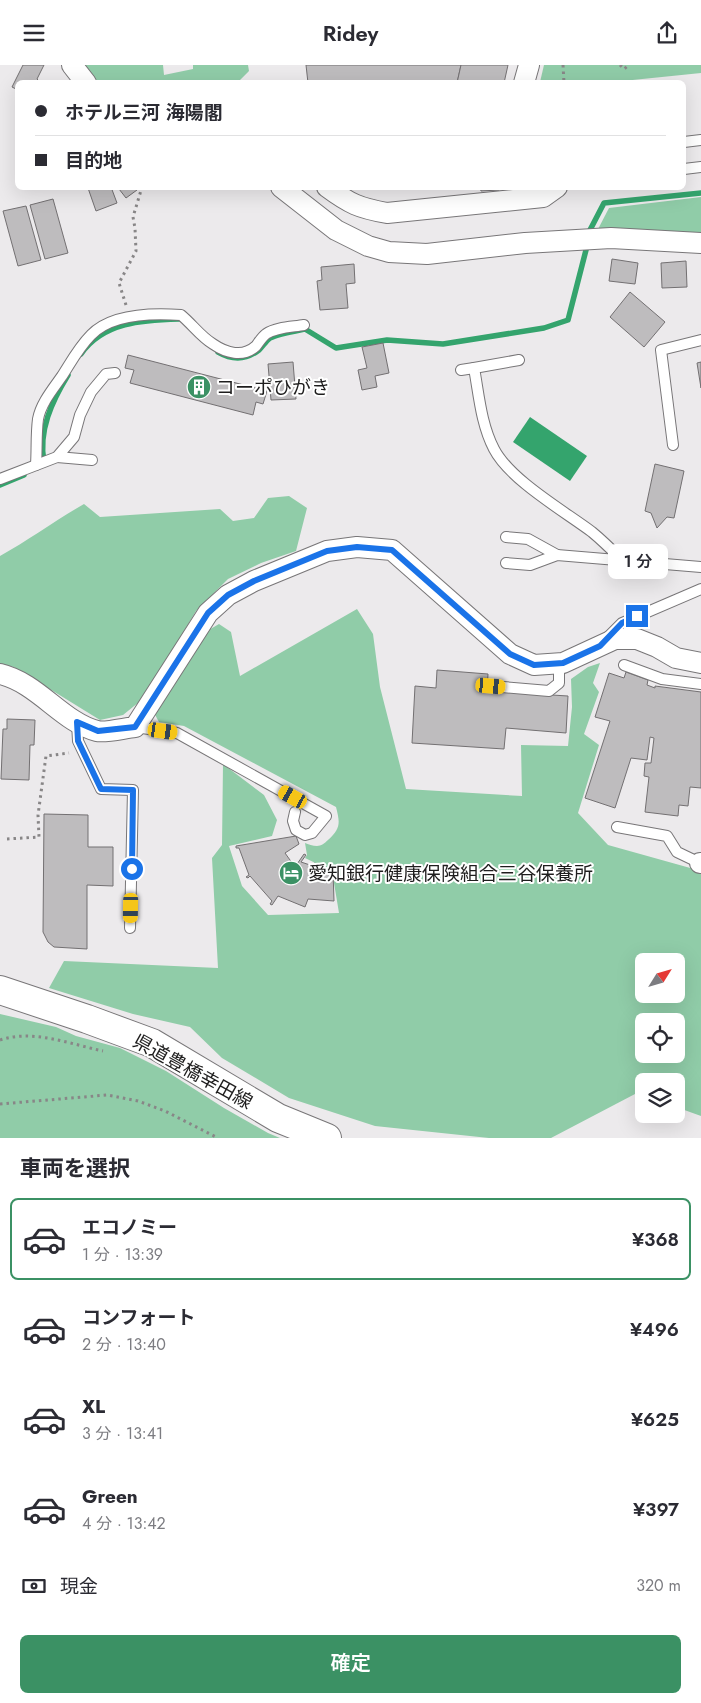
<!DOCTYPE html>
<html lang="ja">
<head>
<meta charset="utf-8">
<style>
  :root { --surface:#fff; --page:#f2f2f3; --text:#2b2b33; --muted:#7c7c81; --line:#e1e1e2; --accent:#3b9164 }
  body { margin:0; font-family:Jost,"Noto Sans JP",sans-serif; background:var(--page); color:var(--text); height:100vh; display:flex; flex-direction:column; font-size:19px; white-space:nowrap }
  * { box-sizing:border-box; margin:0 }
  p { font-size:16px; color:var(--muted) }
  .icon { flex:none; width:28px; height:28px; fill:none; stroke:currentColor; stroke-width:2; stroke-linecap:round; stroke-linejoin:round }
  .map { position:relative; height:1073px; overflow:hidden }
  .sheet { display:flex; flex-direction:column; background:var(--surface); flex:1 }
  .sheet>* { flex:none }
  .top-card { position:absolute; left:15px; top:15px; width:671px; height:110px; border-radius:8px; box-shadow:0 5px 20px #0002; display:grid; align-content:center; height:110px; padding:0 20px; background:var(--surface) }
  .needle { width:32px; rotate:53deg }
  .tools { position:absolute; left:635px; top:888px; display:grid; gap:10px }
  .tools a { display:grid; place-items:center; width:50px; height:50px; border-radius:8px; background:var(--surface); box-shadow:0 5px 20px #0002; font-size:25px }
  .end { position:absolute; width:22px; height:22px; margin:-11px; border:6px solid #1a73e8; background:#fff; box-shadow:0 0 0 2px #fff }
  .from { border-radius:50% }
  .bubble { position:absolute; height:35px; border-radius:8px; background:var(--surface); box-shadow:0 5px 20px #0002; font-size:16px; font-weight:600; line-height:35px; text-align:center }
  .car { position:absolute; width:15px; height:30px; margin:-15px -8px; border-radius:6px; box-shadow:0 0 4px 1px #0007; background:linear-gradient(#f5c518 24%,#345 0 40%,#f5c518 0 76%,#345 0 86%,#f5c518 0) }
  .top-card b { display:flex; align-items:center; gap:18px; height:48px; font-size:19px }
  .top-card b+b { border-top:1px solid var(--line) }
  .top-card i { width:12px; height:12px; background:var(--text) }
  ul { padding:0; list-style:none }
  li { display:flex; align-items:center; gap:15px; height:82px; margin:0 10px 8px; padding:0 10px; border:2px solid transparent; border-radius:8px }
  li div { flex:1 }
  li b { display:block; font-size:19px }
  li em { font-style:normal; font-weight:600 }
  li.on { border-color:var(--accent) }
  li>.icon { width:45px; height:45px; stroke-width:1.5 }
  h2 { padding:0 20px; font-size:22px; line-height:60px }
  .pay { display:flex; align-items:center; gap:12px; height:55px; padding:0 20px; font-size:19px }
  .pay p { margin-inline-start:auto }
  .action { display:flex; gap:10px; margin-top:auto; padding:10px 20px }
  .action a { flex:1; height:58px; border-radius:8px; background:var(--accent); color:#fff; font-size:20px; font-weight:600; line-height:58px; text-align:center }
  header { display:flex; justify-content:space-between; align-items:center; height:65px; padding:0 20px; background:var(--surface); font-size:22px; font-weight:600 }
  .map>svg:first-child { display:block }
  .green { fill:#90cca8; fill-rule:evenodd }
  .water { fill:#34a46d }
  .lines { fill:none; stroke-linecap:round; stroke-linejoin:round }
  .stream { stroke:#34a46d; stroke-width:5.5 }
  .building { fill:#bebcbe; stroke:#737072 }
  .service-casing { stroke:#787678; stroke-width:12 }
  .minor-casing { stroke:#787678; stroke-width:22 }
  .secondary-casing { stroke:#787678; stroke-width:30 }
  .path { stroke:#888687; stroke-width:3; stroke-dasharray:2.5 4; stroke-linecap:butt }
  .service { stroke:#fff; stroke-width:10 }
  .minor { stroke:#fff; stroke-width:20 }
  .secondary { stroke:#fff; stroke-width:28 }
  .route { stroke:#1a73e8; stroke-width:6 }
  .labels { text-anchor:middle; stroke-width:4; stroke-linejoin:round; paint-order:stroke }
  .poi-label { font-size:19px; fill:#1e1d1d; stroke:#fff; text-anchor:start }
  .street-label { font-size:19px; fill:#1e1d1d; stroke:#fff }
</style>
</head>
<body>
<header><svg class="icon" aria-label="menu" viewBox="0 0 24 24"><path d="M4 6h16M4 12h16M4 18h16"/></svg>Ridey<svg class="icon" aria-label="share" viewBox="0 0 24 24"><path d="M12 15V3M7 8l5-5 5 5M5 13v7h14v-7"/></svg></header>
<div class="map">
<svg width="701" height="1073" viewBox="0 0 701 1073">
  <rect width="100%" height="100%" fill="#eceaec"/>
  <!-- green -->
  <g class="green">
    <polygon points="80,0 163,0 164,10 193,4 193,0 248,0 249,6 240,15 240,17 98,18"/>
    <polygon points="544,0 701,0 701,8 613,17 540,17"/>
    <polygon points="701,132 701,171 596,168 609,143"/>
    <path d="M289,431l18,12 -11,43 -35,12 -33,16 -32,32 -52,87 -21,17 -23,5 -86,-53 -14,-3v-108c29,-16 56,-36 84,-52l16,13 120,-8 13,12 21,-3 14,-20z"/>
    <path d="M357,544l16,25 7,53 26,102 116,7 -1,-51 47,1 4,-39 -1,-28 17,-12 12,-4 -7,20 6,9 -15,42 15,11 -21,68 30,32 93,26v245l-25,-9v-26h-32v16l-9,-3 -84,44h-62l-114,-12 -86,-28 -67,-40 -32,-31 -57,-13 -84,-26 15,-27 154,7 -6,-110 10,-13 1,-81 41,31 13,25 -5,16 -43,10 13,40 26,29 71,-2 -7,-42 -27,-13 2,-3 -2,-12c3,1 8,3 12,3 4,0 8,-3 11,-6 13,-12 12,-17 8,-33l-152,-81 -25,-4 -5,-9 53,-82 12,-7 12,8 9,44zM644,896h32v33h-32zM644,956h32v33h-32z"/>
    <polygon points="0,949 56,962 76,971 120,983 166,1006 224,1043 268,1068 280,1073 0,1073"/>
  </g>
  <!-- water -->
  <polygon class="water" points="530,352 587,391 570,416 513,377"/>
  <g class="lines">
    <!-- stream -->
    <g class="stream">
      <polyline points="590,165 604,138 701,128"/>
      <path d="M218,287c14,8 28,8 41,-2 4,-4 7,-9 11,-12 8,-4 25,-7 35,-9l31,19 51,-8 56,4 101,-16 24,-8 18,-70"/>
      <path d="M81,289c22,-32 62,-34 98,-35"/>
      <path d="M44,397c-6,-31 8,-61 24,-87"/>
      <polyline points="0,420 24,410"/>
    </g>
  </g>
  <!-- building -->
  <g class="building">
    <polygon points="23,0 44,0 37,14 39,16 38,18 18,18 18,25 12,22"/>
    <polygon points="306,0 461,0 457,18 308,18"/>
    <polygon points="461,0 508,0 504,18 457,18"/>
    <polygon points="111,122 117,138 96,146 88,123"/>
    <polygon points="120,122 135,122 137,125 126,133 119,124"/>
    <polygon points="480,122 499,122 499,125 481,126"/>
    <polygon points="53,134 68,188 45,194 30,140"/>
    <polygon points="26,141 41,195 18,201 3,146"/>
    <polygon points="612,194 638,198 635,219 609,216"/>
    <polygon points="686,196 687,222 662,223 661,198"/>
    <polygon points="354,199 355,218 346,219 348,243 320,245 317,216 322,215 321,202"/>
    <polygon points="630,227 665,257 644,282 610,252"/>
    <polygon points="383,278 389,308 375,311 377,322 362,325 358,305 367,303 362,282"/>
    <polygon points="128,290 267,326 263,339 256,337 253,350 130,318 134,305 125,303"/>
    <polygon points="293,297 296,334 271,335 268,299"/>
    <polygon points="701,297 701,323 697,298"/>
    <polygon points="655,399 684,406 674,453 667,452 657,463 651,448 645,446"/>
    <polygon points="437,605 488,609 487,626 568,631 566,668 506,663 504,684 412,678 415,621 436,623"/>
    <polygon points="626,607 648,615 647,620 655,623 655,621 701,627 701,723 690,722 688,741 679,740 678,751 645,747 649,712 644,711 645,698 651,698 654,673 650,672 647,695 631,693 615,743 585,733 610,656 595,652 609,608 624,613"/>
    <polygon points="7,654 35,655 34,680 30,680 29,715 1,714 3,664 7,664"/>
    <polygon points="44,749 88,750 88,782 113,782 113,821 87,820 87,884 54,882 48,877 43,867"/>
    <polygon points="296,771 299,779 285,788 295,802 304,789 306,790 301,797 313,801 314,798 316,799 314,806 333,806 334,836 308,834 305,842 278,831 272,840 270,839 272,836 250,811 248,813 246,812 249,810 239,783 236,783 236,781"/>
  </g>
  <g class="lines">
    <!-- service casing -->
    <g class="service-casing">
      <g id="service">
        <polyline points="684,77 701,75"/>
        <polyline points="684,104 701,102"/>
        <path d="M519,295l-45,8c5,27 7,56 20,81 16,31 70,62 98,83 11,9 21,19 31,29"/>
        <polyline points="461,305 474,303"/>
        <polyline points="673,380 661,285 701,275"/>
        <polyline points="57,392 92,395"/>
        <path d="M36,400c1,-15 0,-31 2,-46 3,-16 15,-30 24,-43 9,-14 17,-29 29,-41 21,-22 62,-22 90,-20 11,9 20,22 32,29 13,9 30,14 43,2 3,-4 6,-9 10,-12 10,-7 27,-7 38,-9"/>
        <polyline points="0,414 57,392 74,372 80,350 91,327 106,309 115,308"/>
        <polyline points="506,472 528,474 557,490"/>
        <polyline points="506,498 530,500 557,490 701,502"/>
        <polyline points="607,573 622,558 701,524"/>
        <polyline points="624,600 662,614 701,619"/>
        <polyline points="491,621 549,626 559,618 559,598"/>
        <polyline points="77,658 78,676 101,724 133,725 130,863"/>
        <polyline points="135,662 177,668 326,751 312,768 305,770 296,765 293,756 295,747"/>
        <polyline points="617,762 667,771 677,787 700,798"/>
      </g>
    </g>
    <!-- minor casing -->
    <g class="minor-casing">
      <g id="minor">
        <polyline points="72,0 86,18"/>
        <polyline points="524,18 529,0"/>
        <polyline points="281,122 336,165 368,181 389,187 427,189 525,178 611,173 701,178"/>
        <path d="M327,122c23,17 32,21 60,26l156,-16 14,-10"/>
        <path d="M0,609c38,9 62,48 97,57 8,2 28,-3 38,-4l73,-114 20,-18 26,-14 73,-30 30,-4 35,3 118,104 24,11 29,-2 52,-24h22l20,8 19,11 25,5"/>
        <polyline points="700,798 701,798"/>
      </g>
    </g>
    <!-- secondary casing -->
    <g class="secondary-casing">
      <polyline id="secondary" points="0,925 87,954 152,978 278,1053 327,1073"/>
    </g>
    <!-- path -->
    <g class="path">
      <polyline points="563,0 564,18"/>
      <polyline points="620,0 624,4 629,0"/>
      <polyline points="126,240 119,218 136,186 135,163 133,152 142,122"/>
      <polyline points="7,774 39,772 38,750 46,691 69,688"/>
      <path d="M0,975c33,-11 70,4 103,11"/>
      <polyline points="0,1039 107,1030 138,1036 165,1046 218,1073"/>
    </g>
    <!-- service -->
    <use href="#service" class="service"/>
    <!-- minor -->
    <use href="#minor" class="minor"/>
    <!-- secondary -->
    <use href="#secondary" class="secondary"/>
  </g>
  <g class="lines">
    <!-- route -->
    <polyline class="route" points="132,804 133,725 101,724 78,676 77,657 98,666 135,662 208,548 228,530 254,516 327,486 357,482 392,485 510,589 534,600 563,598 600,581 622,558 637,551"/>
  </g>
  <!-- icons -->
  <defs>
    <g id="building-disc" transform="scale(1.25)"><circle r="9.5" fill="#3b9164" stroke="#fff"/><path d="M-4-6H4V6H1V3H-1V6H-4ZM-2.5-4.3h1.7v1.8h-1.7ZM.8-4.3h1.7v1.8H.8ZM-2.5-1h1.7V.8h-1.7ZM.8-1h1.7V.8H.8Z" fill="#fff"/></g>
    <g id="hotel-disc" transform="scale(1.25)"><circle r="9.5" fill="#3b9164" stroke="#fff"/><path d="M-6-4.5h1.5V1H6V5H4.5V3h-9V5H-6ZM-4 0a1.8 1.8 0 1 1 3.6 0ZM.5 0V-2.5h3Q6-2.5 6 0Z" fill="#fff"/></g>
  </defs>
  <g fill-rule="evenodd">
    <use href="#building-disc" x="199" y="322"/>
    <use href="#hotel-disc" x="291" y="808"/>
  </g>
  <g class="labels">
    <!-- poi labels -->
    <g class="poi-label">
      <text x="216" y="329">コーポひがき</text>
      <text x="308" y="815">愛知銀行健康保険組合三谷保養所</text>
    </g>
    <!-- street labels -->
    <g class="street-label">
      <text transform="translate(193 1006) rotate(29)" y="7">県道豊橋幸田線</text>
    </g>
  </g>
</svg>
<div class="tools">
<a><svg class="needle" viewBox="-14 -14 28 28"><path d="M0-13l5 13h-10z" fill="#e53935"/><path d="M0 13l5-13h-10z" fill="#7c7c81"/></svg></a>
<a><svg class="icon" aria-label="locate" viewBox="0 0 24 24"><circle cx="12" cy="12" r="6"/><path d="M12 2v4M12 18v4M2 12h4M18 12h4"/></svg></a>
<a><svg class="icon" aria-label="layers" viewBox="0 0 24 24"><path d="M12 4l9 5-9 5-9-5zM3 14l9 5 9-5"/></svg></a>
</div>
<i class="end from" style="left:132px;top:804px"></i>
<i class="end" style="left:637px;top:551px"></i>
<div class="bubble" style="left:608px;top:479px;width:60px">1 分</div>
<i class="car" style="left:491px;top:621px;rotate:95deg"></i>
<i class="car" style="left:163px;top:666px;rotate:98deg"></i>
<i class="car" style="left:293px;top:732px;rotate:299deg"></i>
<i class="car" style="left:131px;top:843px;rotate:181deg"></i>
<div class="top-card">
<b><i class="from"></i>ホテル三河 海陽閣</b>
<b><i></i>目的地</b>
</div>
</div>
<section class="sheet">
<h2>車両を選択</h2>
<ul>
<li class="on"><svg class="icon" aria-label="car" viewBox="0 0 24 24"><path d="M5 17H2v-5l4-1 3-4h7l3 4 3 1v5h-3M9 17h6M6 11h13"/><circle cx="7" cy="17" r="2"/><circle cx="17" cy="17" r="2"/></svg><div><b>エコノミー</b><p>1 分 · 13:39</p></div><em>¥368</em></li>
<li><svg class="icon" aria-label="car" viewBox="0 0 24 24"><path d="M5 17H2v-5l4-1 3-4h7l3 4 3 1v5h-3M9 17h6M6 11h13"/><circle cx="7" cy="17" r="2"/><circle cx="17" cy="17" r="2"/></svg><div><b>コンフォート</b><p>2 分 · 13:40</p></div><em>¥496</em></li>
<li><svg class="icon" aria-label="car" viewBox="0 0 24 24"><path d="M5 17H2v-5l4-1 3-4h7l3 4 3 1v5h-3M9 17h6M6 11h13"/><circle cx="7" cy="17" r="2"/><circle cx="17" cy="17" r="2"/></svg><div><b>XL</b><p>3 分 · 13:41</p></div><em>¥625</em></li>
<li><svg class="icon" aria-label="car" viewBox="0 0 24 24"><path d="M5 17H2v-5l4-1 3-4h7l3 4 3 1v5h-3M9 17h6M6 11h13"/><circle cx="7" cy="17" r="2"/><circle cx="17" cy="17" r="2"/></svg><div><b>Green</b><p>4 分 · 13:42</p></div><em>¥397</em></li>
</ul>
<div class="pay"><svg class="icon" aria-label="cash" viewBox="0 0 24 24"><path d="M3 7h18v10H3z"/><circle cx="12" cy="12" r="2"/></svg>現金<p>320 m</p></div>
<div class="action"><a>確定</a></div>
</section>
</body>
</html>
